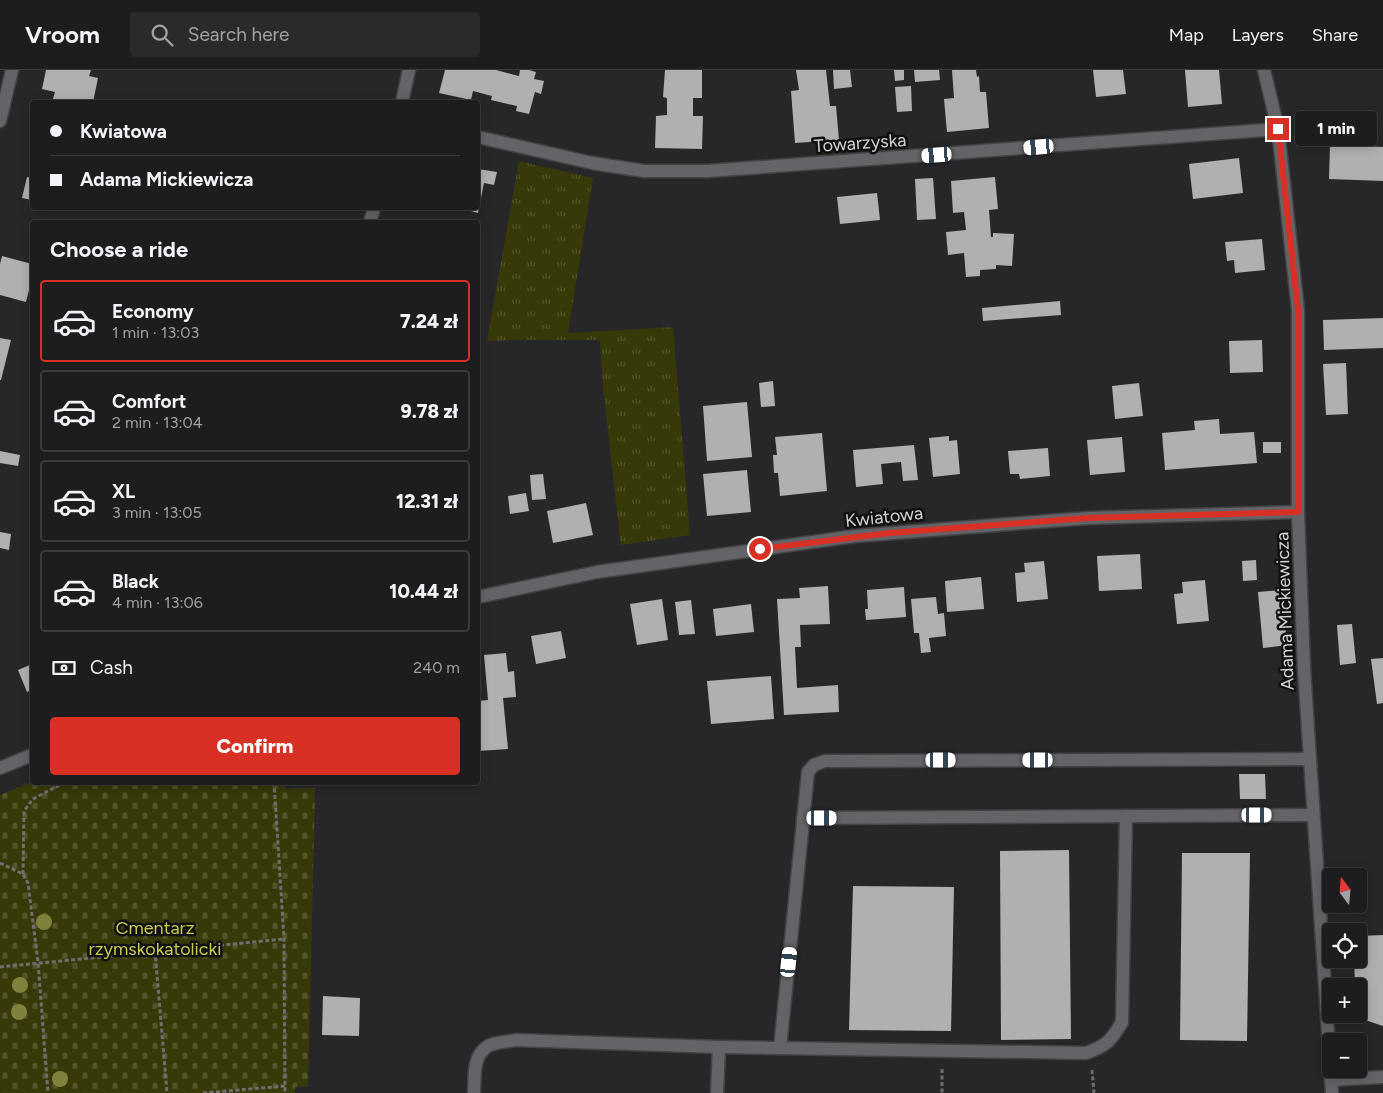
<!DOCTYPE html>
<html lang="en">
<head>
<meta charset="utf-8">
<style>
  :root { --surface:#1d1d20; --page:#2a2a2d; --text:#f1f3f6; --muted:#a0a2a5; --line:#3b3b3e; --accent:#d93025 }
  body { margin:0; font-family:Figtree,sans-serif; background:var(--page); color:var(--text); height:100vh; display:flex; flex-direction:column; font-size:19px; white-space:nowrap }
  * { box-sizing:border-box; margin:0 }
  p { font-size:16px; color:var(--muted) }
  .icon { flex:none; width:28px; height:28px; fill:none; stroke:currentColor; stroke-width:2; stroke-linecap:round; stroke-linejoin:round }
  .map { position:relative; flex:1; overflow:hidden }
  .sheet { position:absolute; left:30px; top:150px; width:450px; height:565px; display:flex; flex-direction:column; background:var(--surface); border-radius:5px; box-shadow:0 2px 12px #0003,0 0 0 1px var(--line) }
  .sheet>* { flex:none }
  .hud { position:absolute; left:30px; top:30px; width:450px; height:110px; border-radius:5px; box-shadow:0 2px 12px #0003,0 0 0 1px var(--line); display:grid; align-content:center; height:110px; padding:0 20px; background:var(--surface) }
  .needle { width:32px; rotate:344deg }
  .controls { position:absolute; left:1322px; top:798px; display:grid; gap:10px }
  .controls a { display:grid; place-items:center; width:45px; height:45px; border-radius:5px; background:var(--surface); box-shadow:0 2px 12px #0003,0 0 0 1px var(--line); font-size:25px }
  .end { position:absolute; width:22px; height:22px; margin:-11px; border:6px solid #d93025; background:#fff; box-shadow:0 0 0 2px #fff }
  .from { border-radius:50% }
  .bubble { position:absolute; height:35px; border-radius:5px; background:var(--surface); box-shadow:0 2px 12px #0003,0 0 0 1px var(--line); font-size:16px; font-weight:800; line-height:35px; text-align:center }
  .car { position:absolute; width:15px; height:30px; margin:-15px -8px; border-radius:6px; box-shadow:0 0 4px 1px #0007; background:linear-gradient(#fff 24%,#345 0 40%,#fff 0 76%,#345 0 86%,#fff 0) }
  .hud b { display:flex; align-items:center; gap:18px; height:48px; font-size:19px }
  .hud b+b { border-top:1px solid var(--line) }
  .hud i { width:12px; height:12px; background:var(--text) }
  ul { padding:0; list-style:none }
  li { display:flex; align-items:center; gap:15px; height:82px; margin:0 10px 8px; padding:0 10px; border:2px solid var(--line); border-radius:5px }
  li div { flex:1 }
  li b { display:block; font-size:19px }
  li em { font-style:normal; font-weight:800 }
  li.on { border-color:var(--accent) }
  li>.icon { width:45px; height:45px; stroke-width:1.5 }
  h2 { padding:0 20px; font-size:22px; line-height:60px }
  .pay { display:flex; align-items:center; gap:12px; height:55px; padding:0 20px; font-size:19px }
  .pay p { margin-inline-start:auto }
  .primary-button { display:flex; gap:10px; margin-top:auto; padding:10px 20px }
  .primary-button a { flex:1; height:58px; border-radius:5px; background:var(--accent); color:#fff; font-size:20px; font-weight:800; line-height:58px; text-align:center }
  header { display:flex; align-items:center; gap:30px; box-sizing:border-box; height:70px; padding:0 25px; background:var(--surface); border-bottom:1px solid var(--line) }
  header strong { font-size:24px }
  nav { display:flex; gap:28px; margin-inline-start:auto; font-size:18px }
  .search { width:350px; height:45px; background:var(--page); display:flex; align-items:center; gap:12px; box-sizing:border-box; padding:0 18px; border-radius:5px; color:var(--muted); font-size:19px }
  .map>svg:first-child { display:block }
  .grass { fill:url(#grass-tufts) }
  .cemetery { fill:url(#cemetery-stones) }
  .building { fill:#b0b0b3 }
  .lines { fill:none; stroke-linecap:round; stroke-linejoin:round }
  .minor-casing { stroke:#434245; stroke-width:15 }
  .path { stroke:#6f6f72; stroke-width:3; stroke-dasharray:4 2.5; stroke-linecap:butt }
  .minor { stroke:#646367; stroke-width:12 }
  .tree { fill:#80813d }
  .route { stroke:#d93025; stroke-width:6 }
  .labels { text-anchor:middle; stroke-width:5; stroke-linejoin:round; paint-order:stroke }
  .street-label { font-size:18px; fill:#d3d2d4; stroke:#101011 }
  .park-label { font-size:18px; fill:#c9cb4d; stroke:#101011 }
</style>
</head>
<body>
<header>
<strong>Vroom</strong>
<div class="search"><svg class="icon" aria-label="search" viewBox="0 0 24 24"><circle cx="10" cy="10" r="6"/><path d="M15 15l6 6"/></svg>Search here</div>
<nav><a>Map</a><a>Layers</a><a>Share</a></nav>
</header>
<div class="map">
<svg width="1383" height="1023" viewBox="0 0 1383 1023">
  <defs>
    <pattern id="grass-tufts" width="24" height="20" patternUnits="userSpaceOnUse" patternTransform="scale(1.25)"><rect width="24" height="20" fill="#383908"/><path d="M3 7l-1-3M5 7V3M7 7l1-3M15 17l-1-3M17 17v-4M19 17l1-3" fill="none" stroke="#54552b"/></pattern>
    <pattern id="cemetery-stones" width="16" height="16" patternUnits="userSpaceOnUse" patternTransform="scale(1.25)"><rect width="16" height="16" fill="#383908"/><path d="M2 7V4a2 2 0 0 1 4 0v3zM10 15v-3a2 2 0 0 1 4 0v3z" fill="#54552b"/></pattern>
  </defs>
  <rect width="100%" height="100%" fill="#27272a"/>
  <!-- grass -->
  <polygon class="grass" points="519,91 593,108 568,263 673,257 690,465 621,475 604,327 600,270 516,270 487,271"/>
  <!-- cemetery -->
  <polygon class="cemetery" points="32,712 285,712 285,719 315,718 308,1017 295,1017 295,1023 0,1023 0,725"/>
  <!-- building -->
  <g class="building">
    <polygon points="46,0 91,0 89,6 98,8 93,32 83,30 82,32 52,32 55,22 42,19"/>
    <polygon points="445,0 496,0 519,6 520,0 529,0 536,2 534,9 544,11 541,24 535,22 529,44 516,41 517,36 491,30 492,26 473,21 471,30 439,23"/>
    <polygon points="665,0 702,0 702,28 693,28 693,46 703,46 702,79 655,78 656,46 667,45 667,28 663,27"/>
    <polygon points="796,0 826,0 830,36 836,36 839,70 795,73 791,21 799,20"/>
    <polygon points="833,0 850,0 852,17 834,19"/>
    <polygon points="894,0 904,0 904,10 895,11"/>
    <polygon points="914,0 939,0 940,10 915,12"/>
    <polygon points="952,0 976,0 977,7 979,6 980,22 986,22 989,58 947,62 944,29 954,28"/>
    <polygon points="1093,0 1123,0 1126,24 1096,27"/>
    <polygon points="1185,0 1219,0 1222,34 1188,37"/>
    <polygon points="911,16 912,41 897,42 895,17"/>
    <polygon points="1330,75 1383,77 1383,111 1329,109"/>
    <polygon points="1239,88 1243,123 1193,129 1189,94"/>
    <polygon points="478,99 497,102 494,115 484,113 478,143 459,138 478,138"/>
    <polygon points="27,107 32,108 32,130 22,128"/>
    <polygon points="995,107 998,139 989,140 991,167 993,167 993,163 1014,164 1012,196 996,195 996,199 980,200 980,206 966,207 964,183 948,185 946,162 966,160 964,142 953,143 951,111"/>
    <polygon points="933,108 936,149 917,150 915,109"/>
    <polygon points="877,123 880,150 840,154 837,127"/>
    <polygon points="1262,169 1265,200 1235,203 1234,190 1227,191 1225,172"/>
    <polygon points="2,186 32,194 32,208 26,232 0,225 0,194"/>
    <polygon points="1060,231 1061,245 983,251 982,238"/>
    <polygon points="1383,248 1383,278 1324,280 1323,250"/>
    <polygon points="0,268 11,270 1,310 0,310"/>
    <polygon points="1262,270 1263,302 1230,303 1229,271"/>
    <polygon points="1346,293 1348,344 1326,345 1323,294"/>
    <polygon points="773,311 775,336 761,337 759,313"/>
    <polygon points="1139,313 1143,346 1115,349 1112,316"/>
    <polygon points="747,332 752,387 707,391 703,336"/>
    <polygon points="1219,349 1220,364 1254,362 1257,393 1165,400 1162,363 1195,360 1194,351"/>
    <polygon points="822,363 827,421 780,426 778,403 774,403 773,385 777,385 775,367"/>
    <polygon points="949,366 949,371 957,370 960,404 933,407 929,368"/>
    <polygon points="1122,367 1125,402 1090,405 1087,370"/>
    <rect x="1263" y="372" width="18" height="11"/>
    <polygon points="914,375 918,410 903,411 901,392 881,394 883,414 856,417 853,380"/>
    <polygon points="1048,378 1050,406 1020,409 1019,404 1010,404 1008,381"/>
    <polygon points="0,381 20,385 18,396 0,393"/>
    <polygon points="747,400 751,442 707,446 703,404"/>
    <polygon points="543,404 546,429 532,430 530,405"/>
    <polygon points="526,423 529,441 510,444 508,426"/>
    <polygon points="586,433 593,465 553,473 547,441"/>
    <polygon points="0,462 11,464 9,480 0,478"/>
    <polygon points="1140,484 1142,519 1099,521 1097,486"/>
    <polygon points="1256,490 1257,510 1243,511 1242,491"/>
    <polygon points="1044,491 1048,529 1017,532 1015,503 1025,502 1024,493"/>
    <polygon points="981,507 984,539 947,542 945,511"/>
    <polygon points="1205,510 1209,551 1177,554 1174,524 1183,523 1182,512"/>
    <polygon points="828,516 830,554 800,555 801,577 795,577 797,618 838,615 839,642 784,645 777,529 800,528 799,518"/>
    <polygon points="904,517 906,547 866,550 865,539 868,539 867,520"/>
    <polygon points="1282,520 1287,575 1263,578 1258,522"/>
    <polygon points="936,527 938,544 944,543 946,566 929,568 931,582 921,583 919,563 914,563 911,529"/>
    <polygon points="662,529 668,570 637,575 630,534"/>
    <polygon points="691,530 695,564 679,565 675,532"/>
    <polygon points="751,534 754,562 716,566 713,539"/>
    <polygon points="1352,554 1356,593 1340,595 1337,555"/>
    <polygon points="561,561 566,588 536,594 531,566"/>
    <polygon points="506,583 508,602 514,601 516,627 503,628 508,679 478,681 478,631 488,630 484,585"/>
    <polygon points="1383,588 1383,633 1377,634 1371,589"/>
    <polygon points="32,594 32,620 27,622 18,600"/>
    <polygon points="771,606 774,649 711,654 707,611"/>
    <polygon points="1239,704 1265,704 1266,729 1240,729"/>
    <polygon points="1069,780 1071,969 1001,970 1000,781"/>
    <polygon points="1182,783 1250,783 1247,971 1180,970"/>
    <polygon points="853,816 954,817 951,961 849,960"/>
    <polygon points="1383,865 1383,956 1365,950 1359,939 1359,916 1355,916 1354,889 1359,889 1359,866"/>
    <polygon points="323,926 360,928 359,966 322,965"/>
  </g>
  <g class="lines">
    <!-- minor casing -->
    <g class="minor-casing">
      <g id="minor">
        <polyline points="1264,0 1278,59 1298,240 1298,442 1304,598 1332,1023"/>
        <polyline points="402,32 409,0"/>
        <polyline points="0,51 12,0"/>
        <polyline points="478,67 592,93 644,101 708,101 1278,59"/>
        <polyline points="370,152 374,138"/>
        <polyline points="478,527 597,502 855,466 1087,448 1298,442"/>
        <polyline points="0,698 32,685"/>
        <polyline points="803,748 1313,745"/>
        <polyline points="780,978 808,702 814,695 825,691 1310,689"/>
        <polyline points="1331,1010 1383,1007"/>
        <path d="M474,1023c1,-16 -2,-37 14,-47 7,-4 19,-4 27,-6l204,7 367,6c20,-7 25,-12 36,-31l4,-206"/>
        <polyline points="717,1023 719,977"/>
      </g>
    </g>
    <!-- path -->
    <g class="path">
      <polyline points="274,712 284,869 285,1023"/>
      <polyline points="0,793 23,804 28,813 38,892 48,1023"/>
      <polyline points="23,804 24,741 33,729 65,712"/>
      <polyline points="155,881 167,1023"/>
      <polyline points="0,897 284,869"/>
      <polyline points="942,999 942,1023"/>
      <polyline points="1092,1000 1094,1023"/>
      <polyline points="203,1023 285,1016"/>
    </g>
    <!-- minor -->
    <use href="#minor" class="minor"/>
  </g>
  <!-- trees -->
  <g class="tree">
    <circle cx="44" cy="852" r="8"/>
    <circle cx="20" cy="915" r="8"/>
    <circle cx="19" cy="942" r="8"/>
    <circle cx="60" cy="1009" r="8"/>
  </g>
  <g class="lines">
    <!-- route -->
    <polyline class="route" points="760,479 890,463 1087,448 1298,442 1298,240 1278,59"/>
  </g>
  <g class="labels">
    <!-- street labels -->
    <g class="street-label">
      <text transform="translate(860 73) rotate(-4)" y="6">Towarzyska</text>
      <text transform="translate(884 447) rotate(-6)" y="6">Kwiatowa</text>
      <text transform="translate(1285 541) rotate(-92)" y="6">Adama Mickiewicza</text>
    </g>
    <!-- park labels -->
    <g class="park-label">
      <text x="155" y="864">Cmentarz<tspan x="155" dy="21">rzymskokatolicki</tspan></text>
    </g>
  </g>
</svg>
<div class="controls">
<a><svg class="needle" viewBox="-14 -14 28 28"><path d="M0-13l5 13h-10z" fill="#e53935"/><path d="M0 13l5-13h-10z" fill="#a0a2a5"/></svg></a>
<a><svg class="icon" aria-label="locate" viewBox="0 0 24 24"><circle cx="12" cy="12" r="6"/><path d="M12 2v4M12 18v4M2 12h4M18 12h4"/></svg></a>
<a>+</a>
<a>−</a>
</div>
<i class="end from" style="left:760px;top:479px"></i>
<i class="end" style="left:1278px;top:59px"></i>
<div class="bubble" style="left:1295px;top:41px;width:82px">1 min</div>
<i class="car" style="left:1039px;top:77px;rotate:265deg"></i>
<i class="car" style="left:937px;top:85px;rotate:266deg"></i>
<i class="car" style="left:941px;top:690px;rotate:90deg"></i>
<i class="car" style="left:1038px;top:690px;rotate:270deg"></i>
<i class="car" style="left:1257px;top:745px;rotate:90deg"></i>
<i class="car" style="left:822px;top:748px;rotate:90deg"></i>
<i class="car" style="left:789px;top:892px;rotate:6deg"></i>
<div class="hud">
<b><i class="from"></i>Kwiatowa</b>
<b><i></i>Adama Mickiewicza</b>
</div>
<section class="sheet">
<h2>Choose a ride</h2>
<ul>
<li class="on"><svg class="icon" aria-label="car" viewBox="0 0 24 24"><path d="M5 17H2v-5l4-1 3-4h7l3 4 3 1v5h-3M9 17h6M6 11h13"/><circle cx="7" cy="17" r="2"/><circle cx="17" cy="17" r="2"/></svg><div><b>Economy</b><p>1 min · 13:03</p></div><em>7.24 zł</em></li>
<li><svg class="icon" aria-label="car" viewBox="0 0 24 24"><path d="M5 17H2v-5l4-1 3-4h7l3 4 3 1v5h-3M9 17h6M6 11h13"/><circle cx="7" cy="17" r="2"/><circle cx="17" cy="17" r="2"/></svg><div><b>Comfort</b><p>2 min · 13:04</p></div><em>9.78 zł</em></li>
<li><svg class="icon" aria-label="car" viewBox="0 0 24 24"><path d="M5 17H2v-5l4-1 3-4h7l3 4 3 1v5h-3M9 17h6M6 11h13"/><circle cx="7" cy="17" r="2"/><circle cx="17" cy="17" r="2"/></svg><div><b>XL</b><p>3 min · 13:05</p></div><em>12.31 zł</em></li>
<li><svg class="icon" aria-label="car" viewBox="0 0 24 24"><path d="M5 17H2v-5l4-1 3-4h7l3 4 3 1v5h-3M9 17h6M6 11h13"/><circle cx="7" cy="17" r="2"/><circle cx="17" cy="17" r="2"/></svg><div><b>Black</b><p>4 min · 13:06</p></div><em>10.44 zł</em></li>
</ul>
<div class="pay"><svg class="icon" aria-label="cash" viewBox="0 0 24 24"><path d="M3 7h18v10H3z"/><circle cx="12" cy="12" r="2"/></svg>Cash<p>240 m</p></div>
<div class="primary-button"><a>Confirm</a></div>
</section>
</div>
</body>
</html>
